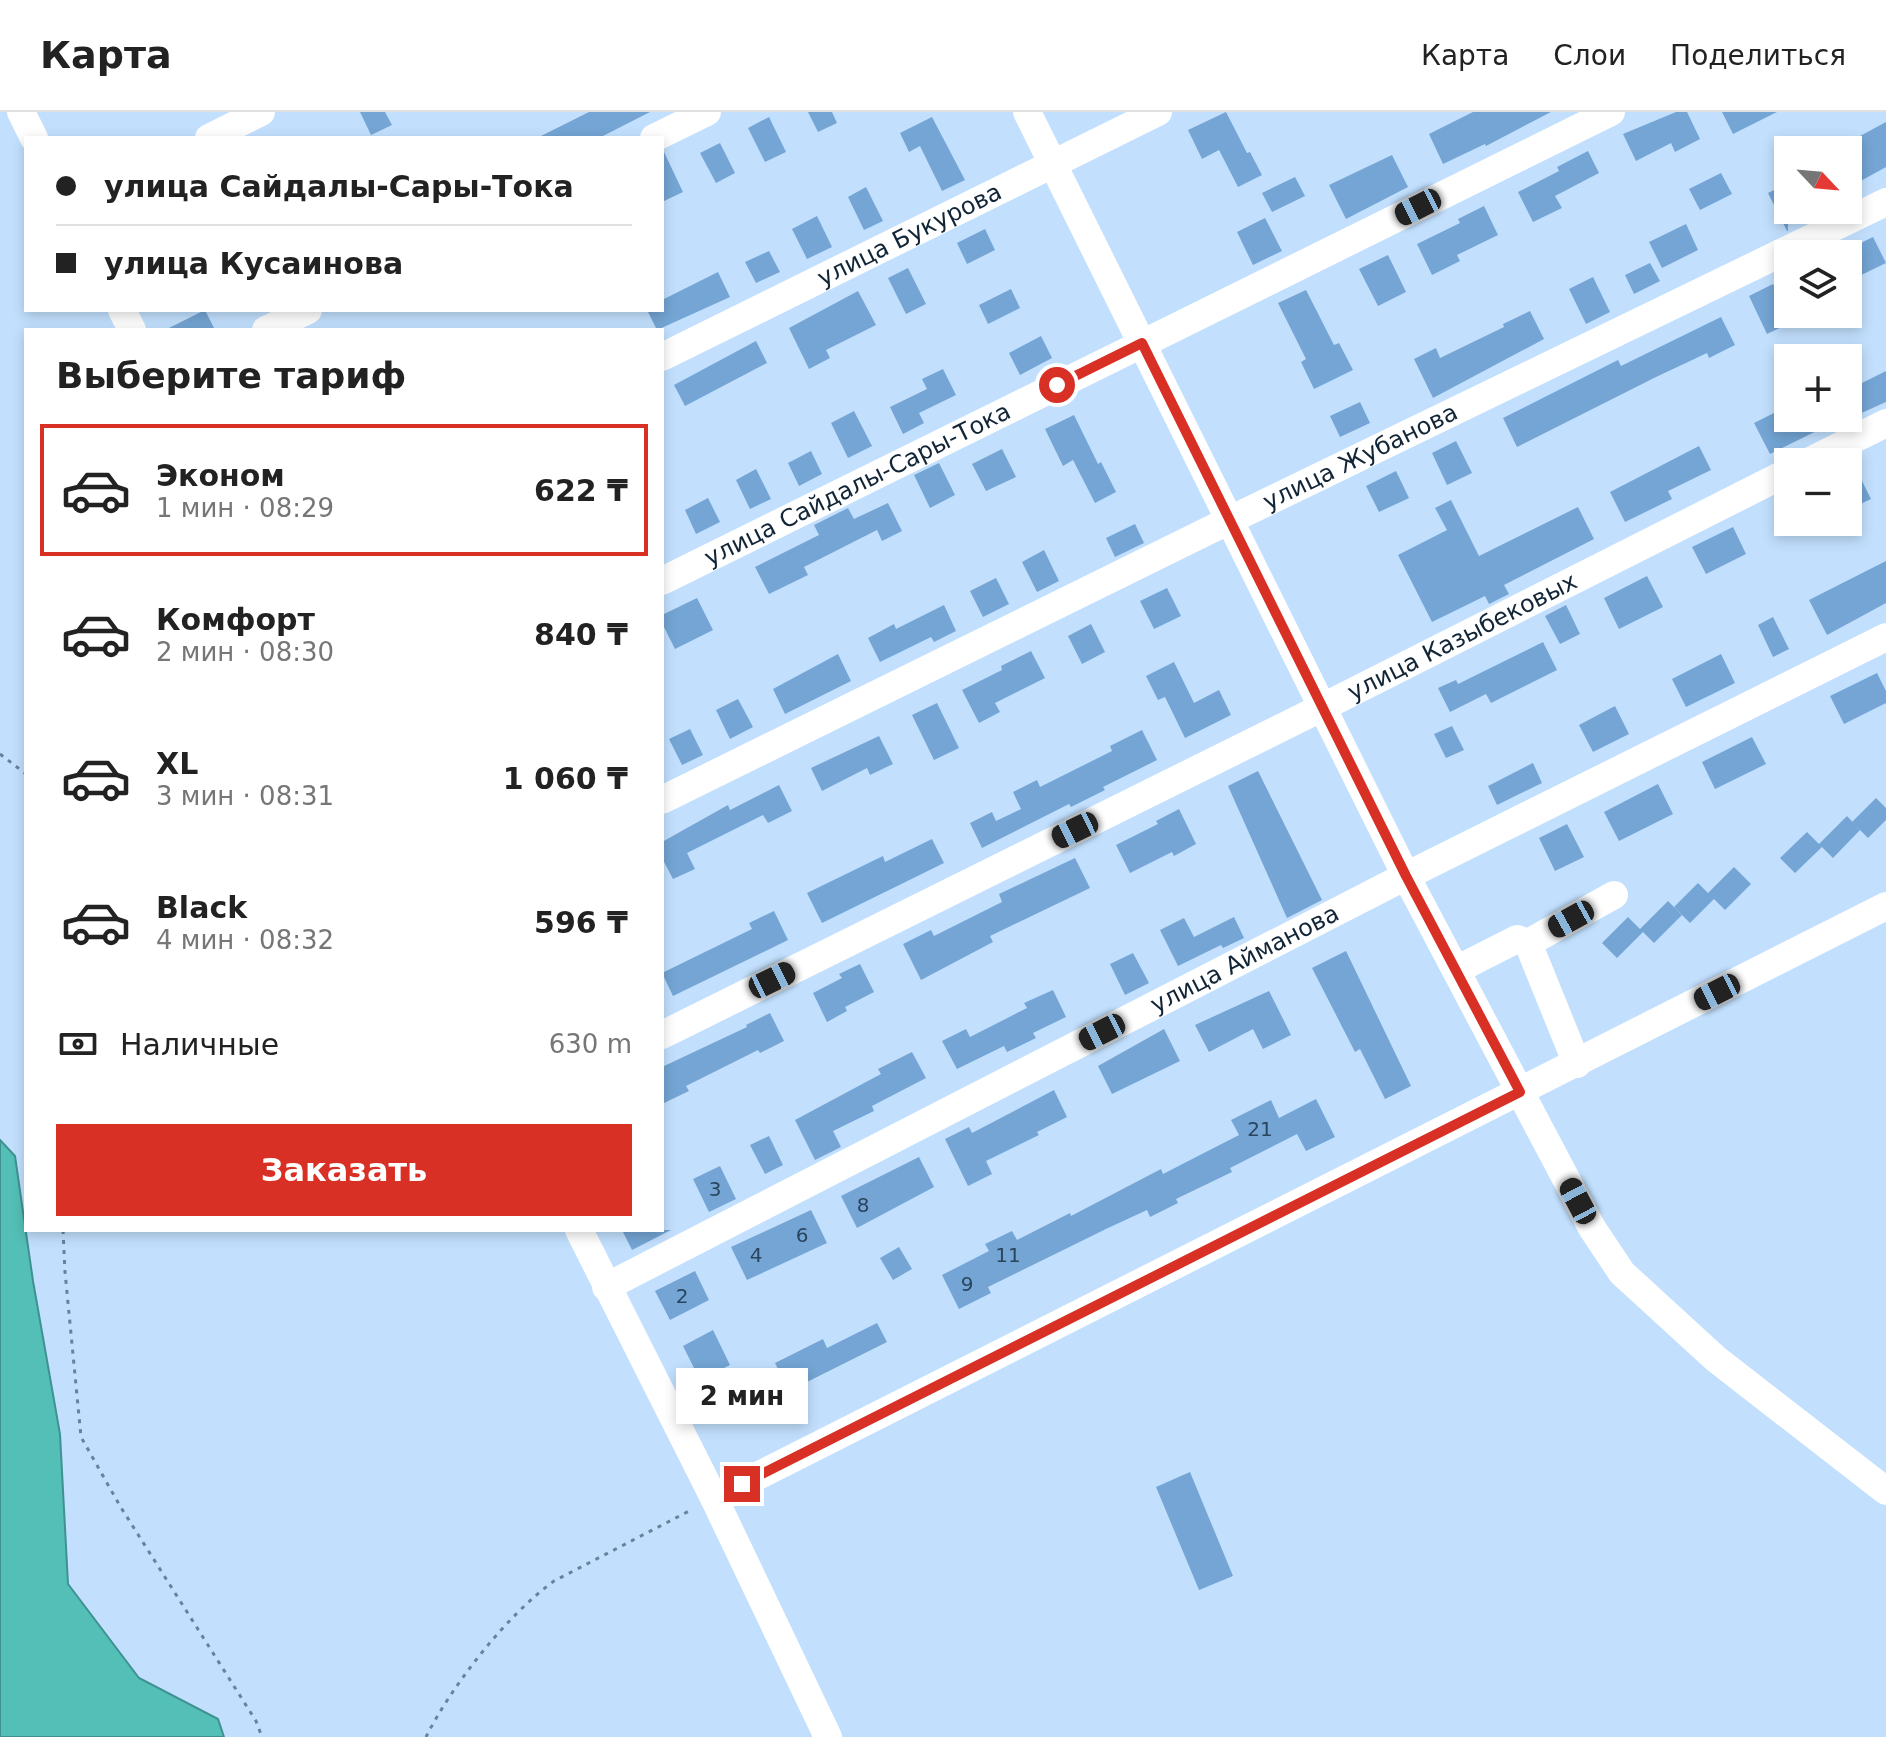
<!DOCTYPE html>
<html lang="ru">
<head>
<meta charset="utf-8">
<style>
  :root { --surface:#fff; --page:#f2f2f2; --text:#222; --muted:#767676; --line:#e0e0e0; --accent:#d93025 }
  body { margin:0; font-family:"DejaVu Sans",sans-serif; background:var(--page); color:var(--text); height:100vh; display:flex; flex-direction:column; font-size:30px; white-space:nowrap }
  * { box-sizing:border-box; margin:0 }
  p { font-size:26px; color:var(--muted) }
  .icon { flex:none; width:44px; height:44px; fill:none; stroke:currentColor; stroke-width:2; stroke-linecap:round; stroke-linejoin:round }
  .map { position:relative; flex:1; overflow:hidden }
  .drawer { position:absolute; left:24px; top:216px; width:640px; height:904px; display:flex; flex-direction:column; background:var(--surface); border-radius:0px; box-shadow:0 4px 12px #0003 }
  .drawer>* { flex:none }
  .guide { position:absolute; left:24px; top:24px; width:640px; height:176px; border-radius:0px; box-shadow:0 4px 12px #0003; display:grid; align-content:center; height:176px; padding:0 32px; background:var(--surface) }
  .needle { width:52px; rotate:116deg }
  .controls { position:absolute; left:1774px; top:24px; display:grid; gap:16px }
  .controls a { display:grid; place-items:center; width:88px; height:88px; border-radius:0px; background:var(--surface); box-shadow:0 4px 12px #0003; font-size:40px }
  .end { position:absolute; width:36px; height:36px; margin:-18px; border:10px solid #d93025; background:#fff; box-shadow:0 0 0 4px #fff }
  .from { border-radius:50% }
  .bubble { position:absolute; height:56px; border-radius:0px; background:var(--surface); box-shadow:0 4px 12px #0003; font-size:26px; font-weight:700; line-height:56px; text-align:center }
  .car { position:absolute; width:24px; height:48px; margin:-24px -12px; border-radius:10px; box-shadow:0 0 6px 2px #0007; background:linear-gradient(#222 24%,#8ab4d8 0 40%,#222 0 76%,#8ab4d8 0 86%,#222 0) }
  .guide b { display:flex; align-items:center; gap:28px; height:76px; font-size:30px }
  .guide b+b { border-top:2px solid var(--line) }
  .guide i { width:20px; height:20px; background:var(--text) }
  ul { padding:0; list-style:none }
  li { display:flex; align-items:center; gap:24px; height:132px; margin:0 16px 12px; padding:0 16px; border:4px solid transparent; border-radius:0px }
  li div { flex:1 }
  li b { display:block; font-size:30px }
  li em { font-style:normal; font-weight:700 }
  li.active { border-color:var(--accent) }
  li>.icon { width:72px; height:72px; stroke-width:1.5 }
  h2 { padding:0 32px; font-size:36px; line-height:96px }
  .pay { display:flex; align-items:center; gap:20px; height:88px; padding:0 32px; font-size:30px }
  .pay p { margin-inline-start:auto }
  .action { display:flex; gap:16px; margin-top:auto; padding:16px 32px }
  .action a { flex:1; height:92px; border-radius:0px; background:var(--accent); color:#fff; font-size:32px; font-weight:700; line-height:92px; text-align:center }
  header { display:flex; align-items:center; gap:48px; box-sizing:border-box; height:112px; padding:0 40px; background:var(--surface); border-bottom:2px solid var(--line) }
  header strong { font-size:38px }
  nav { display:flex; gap:44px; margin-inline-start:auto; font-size:28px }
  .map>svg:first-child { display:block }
  .water { fill:#54bfb7; stroke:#409191; stroke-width:2 }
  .building { fill:#74a5d4 }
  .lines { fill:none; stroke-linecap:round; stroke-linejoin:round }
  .path { stroke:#69829a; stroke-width:3; stroke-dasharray:4 6; stroke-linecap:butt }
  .minor { stroke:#fff; stroke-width:28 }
  .route { stroke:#d93025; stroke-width:10 }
  .labels { text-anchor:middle; stroke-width:6; stroke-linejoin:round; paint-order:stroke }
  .number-label { font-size:20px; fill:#2a455e }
  .street-label { font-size:24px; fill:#112537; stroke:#c2e0fe }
</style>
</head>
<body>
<header>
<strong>Карта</strong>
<nav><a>Карта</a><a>Слои</a><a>Поделиться</a></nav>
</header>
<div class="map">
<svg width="1886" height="1625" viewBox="0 0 1886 1625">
  <rect width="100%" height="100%" fill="#c2e0fe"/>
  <!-- water -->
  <polygon class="water" points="0,1028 15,1044 33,1169 60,1322 68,1472 139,1566 218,1607 224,1625 0,1625"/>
  <!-- building -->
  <g class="building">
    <polygon points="360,0 385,0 392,13 371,23"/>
    <polygon points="589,0 650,0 599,26 537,26"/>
    <polygon points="808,0 832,0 837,11 818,20"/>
    <polygon points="1226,0 1247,41 1250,40 1262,63 1238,75 1219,38 1202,47 1188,18"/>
    <polygon points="1473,0 1551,0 1486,34 1485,32 1443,52 1429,22"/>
    <polygon points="1676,0 1687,0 1700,27 1675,40 1671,31 1636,49 1623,22"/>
    <polygon points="1722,0 1777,0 1733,22"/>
    <polygon points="769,5 786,40 765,50 748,16"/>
    <polygon points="932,5 965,68 942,79 920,34 909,40 900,21"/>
    <polygon points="1886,10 1886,55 1848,76 1848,41 1854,38 1834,38"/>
    <polygon points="720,31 735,61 716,71 700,41"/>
    <polygon points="1588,39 1599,61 1555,84 1562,96 1533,110 1518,80 1559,59 1557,55"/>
    <polygon points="664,40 683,80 662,90 662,41"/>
    <polygon points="1392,43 1408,75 1346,107 1329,73"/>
    <polygon points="1721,61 1732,82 1700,98 1689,77"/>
    <polygon points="1295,65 1305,84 1272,100 1262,81"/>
    <polygon points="1788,71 1788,119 1787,119 1768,81"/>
    <polygon points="866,75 883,109 864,118 848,85"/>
    <polygon points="1484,94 1498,123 1457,143 1460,149 1432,163 1417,132 1460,111 1458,107"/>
    <polygon points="817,104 832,135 807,147 792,117"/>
    <polygon points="1265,106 1282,139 1253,153 1237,120"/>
    <polygon points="1686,112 1698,138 1662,156 1649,130"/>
    <polygon points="985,117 995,138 967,152 957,131"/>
    <polygon points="1873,125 1886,151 1857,165 1844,139"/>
    <polygon points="769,139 780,160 756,171 745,150"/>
    <polygon points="1388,143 1406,180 1378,194 1359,157"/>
    <polygon points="1650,151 1660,169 1634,182 1625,163"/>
    <polygon points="908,156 926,192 906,202 888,166"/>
    <polygon points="718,160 730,185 657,218 647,198 662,198 662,188"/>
    <polygon points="1593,165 1610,200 1586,212 1569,177"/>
    <polygon points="1773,172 1792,210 1767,222 1749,184"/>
    <polygon points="1011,177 1020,196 988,212 979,193"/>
    <polygon points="1306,178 1334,233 1339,231 1353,258 1314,277 1301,250 1306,247 1278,191"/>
    <polygon points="858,179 876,213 826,238 830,246 809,257 789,216"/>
    <polygon points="205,198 215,218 165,218"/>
    <polygon points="1530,199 1544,227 1433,286 1414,247 1436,236 1440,246 1504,215 1503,212"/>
    <polygon points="1721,205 1735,233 1709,246 1707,241 1656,265 1517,335 1503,306 1618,248 1621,254"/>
    <polygon points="1041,224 1052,246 1020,263 1009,241"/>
    <polygon points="756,229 767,251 685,294 674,273"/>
    <polygon points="943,257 956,283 919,301 924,311 903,322 890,295 927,277 922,267"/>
    <polygon points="1886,259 1886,290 1848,307 1848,278"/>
    <polygon points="1360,290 1370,311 1340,325 1330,304"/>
    <polygon points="1782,297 1786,306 1843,306 1770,342 1754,311"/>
    <polygon points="854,299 872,334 848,346 831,311"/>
    <polygon points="1074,303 1098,352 1101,350 1116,380 1095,391 1073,348 1063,354 1045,317"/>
    <polygon points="1456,329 1472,361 1447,373 1432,341"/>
    <polygon points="1699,334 1711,358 1668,379 1672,387 1625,410 1610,380"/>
    <polygon points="1002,337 1016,365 986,379 972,352"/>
    <polygon points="811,339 822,362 799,374 788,351"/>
    <polygon points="1851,347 1871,387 1848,398 1848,349"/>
    <polygon points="939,351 955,383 930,396 914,363"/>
    <polygon points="756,357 771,387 750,397 736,368"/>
    <polygon points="1396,359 1409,386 1379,400 1366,374"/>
    <polygon points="708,386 720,410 696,422 685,398"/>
    <polygon points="1451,388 1479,444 1578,395 1594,427 1504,473 1509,482 1489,492 1485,484 1432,510 1398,443 1447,418 1435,396"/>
    <polygon points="888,391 902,419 882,429 877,418 804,455 808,463 769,482 755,455 819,423 814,413 848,396 854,407"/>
    <polygon points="1135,412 1144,431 1115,445 1106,426"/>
    <polygon points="1733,415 1746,442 1706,462 1692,435"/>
    <polygon points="1044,438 1059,469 1037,480 1022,450"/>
    <polygon points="1886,449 1886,491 1827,523 1809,488"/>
    <polygon points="1647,464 1663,495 1619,517 1604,486"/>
    <polygon points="996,466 1009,492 983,505 970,479"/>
    <polygon points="1167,476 1181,504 1154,517 1140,489"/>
    <polygon points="697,486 713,518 675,537 662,511 662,503"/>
    <polygon points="944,493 956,519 934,530 931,525 880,550 868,526 894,512 896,517"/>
    <polygon points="1566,493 1580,522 1560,532 1545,504"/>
    <polygon points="1773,505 1789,537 1773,545 1758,513"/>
    <polygon points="1091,512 1105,540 1082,552 1068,524"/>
    <polygon points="1543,530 1557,558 1491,591 1486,582 1450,600 1438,576 1456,568 1458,572"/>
    <polygon points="1031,539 1045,566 995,591 1000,600 979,611 962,578 1002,558 1001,554"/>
    <polygon points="838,542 851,569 785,602 773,577"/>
    <polygon points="1721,542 1735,571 1686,595 1672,567"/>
    <polygon points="1174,550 1194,591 1219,578 1231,603 1185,626 1165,585 1158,588 1146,564"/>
    <polygon points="1877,561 1886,579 1886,591 1844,612 1830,584"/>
    <polygon points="738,587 753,615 730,627 716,598"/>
    <polygon points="937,591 959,636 934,648 912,603"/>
    <polygon points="1615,594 1629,622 1593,640 1579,613"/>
    <polygon points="1452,614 1464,638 1446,646 1434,622"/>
    <polygon points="690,617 703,643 682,653 669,627"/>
    <polygon points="1142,618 1157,648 1103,675 1105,678 1071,695 1069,692 982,736 970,711 992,700 996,709 1021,697 1013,680 1037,668 1040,675 1112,639 1110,634"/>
    <polygon points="879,624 893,652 870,663 867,656 822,679 811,656"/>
    <polygon points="1752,625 1766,652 1715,677 1702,650"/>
    <polygon points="1533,651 1542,671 1497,693 1488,674"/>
    <polygon points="1258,659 1322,788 1287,806 1228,674"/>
    <polygon points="1658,672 1673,702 1619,729 1604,700"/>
    <polygon points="779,673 792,699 768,711 763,703 687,741 695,757 673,767 662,746 662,730 728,693 730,698"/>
    <polygon points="1876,686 1886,696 1886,708 1868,726 1852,710"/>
    <polygon points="1179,697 1196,732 1174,744 1172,740 1130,761 1116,733 1158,712 1156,709"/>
    <polygon points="1847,704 1860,718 1833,746 1822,735 1795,761 1780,746 1807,720 1819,732"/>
    <polygon points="1567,712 1584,745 1555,759 1539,726"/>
    <polygon points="932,727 944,751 822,811 807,781 883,744 885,750"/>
    <polygon points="1075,746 1090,776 990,824 993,830 921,868 903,832 931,818 934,824 1002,790 999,782"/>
    <polygon points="1734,755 1751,772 1725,798 1714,787 1690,811 1674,795 1698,771 1708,781"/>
    <polygon points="1668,789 1682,803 1654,831 1643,820 1617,846 1602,831 1628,805 1640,817"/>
    <polygon points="774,799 788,828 673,884 662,861 752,817 749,811"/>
    <polygon points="1234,805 1244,826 1223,836 1221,833 1178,854 1160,818 1184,806 1194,825"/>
    <polygon points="1346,839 1411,974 1385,987 1360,937 1355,940 1312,856"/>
    <polygon points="1133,841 1149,871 1125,883 1110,852"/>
    <polygon points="860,852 874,880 845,895 847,899 827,910 813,881 842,866 839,862"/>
    <polygon points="1053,878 1066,905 1033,921 1036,926 1007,940 1004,934 957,957 942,929 966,917 970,925 1027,896 1024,891"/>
    <polygon points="1269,879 1291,923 1263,937 1253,917 1209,940 1195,913"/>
    <polygon points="770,901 784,929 760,941 758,938 686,974 689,979 662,992 662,955 747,915 746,913"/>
    <polygon points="1164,917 1180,949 1112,982 1098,954"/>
    <polygon points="912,940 926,966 872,994 874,999 833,1019 841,1035 815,1048 795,1008 881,962 878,957"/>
    <polygon points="1054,978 1067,1005 1037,1020 1039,1023 986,1049 992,1062 968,1074 945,1027 969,1015 972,1021"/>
    <polygon points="1316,987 1335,1025 1306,1039 1297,1022 1230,1056 1232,1060 1176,1087 1178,1091 1150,1105 1147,1098 1108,1116 988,1175 991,1181 959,1197 942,1163 989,1139 985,1132 1012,1119 1017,1128 1070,1101 1071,1104 1161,1057 1163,1062 1239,1023 1231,1008 1271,988 1279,1006"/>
    <polygon points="769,1024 783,1053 765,1062 750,1033"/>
    <polygon points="919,1045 934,1075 857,1116 841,1084"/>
    <polygon points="720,1054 736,1087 709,1100 693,1067"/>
    <polygon points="811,1098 827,1131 747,1168 731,1135"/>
    <polygon points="622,1118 671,1118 632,1138"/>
    <polygon points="899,1135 912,1157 893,1168 880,1146"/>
    <polygon points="695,1159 709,1188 670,1208 655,1179"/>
    <polygon points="877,1211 887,1230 789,1279 775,1251 823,1227 827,1236"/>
    <polygon points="713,1218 730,1253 700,1268 683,1234"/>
    <polygon points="1190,1360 1233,1464 1199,1478 1156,1375"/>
  </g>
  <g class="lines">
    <!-- path -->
    <g class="path">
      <polyline points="0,642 26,662"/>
      <polyline points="63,1118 65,1160 81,1325 120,1394 256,1609 262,1625"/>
      <path d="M426,1625c26,-52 81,-122 128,-156l139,-72"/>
    </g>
    <!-- minor -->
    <g class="minor">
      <polyline points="21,0 34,26"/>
      <polyline points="1027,0 1406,764 1592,1116 1622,1161 1716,1247 1886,1379"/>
      <polyline points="209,26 261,0"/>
      <polyline points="654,26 707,0"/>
      <polyline points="122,198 132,218"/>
      <polyline points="266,218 308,198"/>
      <path id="s1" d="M662,245l496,-245"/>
      <polyline points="1808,350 1886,311"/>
      <path id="s2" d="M662,469l949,-469"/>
      <path id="s3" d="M662,688l568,-280 656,-318"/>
      <polyline points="1528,831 1614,783"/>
      <polyline points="1456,858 1517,827 1528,831 1577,952"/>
      <path id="s4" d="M662,923l661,-328 465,-235"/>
      <polyline points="579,1118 714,1386 828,1625"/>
      <path id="s5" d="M606,1175l800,-411 480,-239"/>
      <polyline points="714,1386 1886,794"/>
    </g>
  </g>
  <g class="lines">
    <!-- route -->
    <polyline class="route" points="742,1372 1520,980 1406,764 1142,231 1057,273"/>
  </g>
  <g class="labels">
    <!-- number labels -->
    <g class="number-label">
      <text x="1260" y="1024">21</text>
      <text x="715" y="1084">3</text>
      <text x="863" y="1100">8</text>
      <text x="802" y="1130">6</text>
      <text x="756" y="1150">4</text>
      <text x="1008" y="1150">11</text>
      <text x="967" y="1179">9</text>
      <text x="682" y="1191">2</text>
    </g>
    <!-- street labels -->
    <g class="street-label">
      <text dy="8" stroke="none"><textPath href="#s1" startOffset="276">улица Букурова</textPath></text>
      <text dy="8" stroke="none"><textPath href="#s3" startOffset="778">улица Жубанова</textPath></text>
      <text dy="8" stroke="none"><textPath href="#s2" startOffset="218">улица Сайдалы-Сары-Тока</textPath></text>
      <text dy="8" stroke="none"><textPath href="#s4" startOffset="894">улица Казыбековых</textPath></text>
      <text dy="8" stroke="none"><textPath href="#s5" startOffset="718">улица Айманова</textPath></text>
    </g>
  </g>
</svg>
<div class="controls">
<a><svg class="needle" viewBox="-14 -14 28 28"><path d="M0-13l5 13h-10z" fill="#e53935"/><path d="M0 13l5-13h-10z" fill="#767676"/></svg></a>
<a><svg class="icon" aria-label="layers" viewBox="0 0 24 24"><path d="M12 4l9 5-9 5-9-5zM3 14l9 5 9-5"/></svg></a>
<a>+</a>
<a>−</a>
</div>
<i class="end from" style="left:1057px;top:273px"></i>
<i class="end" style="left:742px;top:1372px"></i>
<div class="bubble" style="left:676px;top:1256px;width:132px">2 мин</div>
<i class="car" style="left:1418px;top:95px;rotate:243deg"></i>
<i class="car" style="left:1075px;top:718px;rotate:244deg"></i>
<i class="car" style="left:1571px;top:807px;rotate:241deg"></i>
<i class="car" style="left:772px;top:868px;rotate:64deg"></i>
<i class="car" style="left:1717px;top:880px;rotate:243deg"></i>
<i class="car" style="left:1102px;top:920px;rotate:243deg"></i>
<i class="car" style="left:1578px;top:1089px;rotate:332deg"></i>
<div class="guide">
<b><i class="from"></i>улица Сайдалы-Сары-Тока</b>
<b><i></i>улица Кусаинова</b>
</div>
<section class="drawer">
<h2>Выберите тариф</h2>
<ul>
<li class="active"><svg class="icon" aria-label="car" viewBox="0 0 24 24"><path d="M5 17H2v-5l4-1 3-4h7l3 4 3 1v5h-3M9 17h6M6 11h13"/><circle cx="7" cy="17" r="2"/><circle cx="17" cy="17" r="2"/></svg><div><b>Эконом</b><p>1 мин · 08:29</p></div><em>622 ₸</em></li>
<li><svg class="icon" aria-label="car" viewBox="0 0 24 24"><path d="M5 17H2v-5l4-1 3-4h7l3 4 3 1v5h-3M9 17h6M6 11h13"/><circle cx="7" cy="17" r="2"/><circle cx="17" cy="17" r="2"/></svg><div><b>Комфорт</b><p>2 мин · 08:30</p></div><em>840 ₸</em></li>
<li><svg class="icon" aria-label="car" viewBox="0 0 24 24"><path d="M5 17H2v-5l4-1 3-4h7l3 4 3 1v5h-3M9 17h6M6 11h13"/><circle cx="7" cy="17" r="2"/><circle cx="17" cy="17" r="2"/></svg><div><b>XL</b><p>3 мин · 08:31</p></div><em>1 060 ₸</em></li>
<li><svg class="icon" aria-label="car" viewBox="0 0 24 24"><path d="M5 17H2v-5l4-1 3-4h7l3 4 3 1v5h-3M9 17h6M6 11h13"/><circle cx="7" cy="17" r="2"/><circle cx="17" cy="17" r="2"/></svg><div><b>Black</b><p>4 мин · 08:32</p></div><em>596 ₸</em></li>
</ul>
<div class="pay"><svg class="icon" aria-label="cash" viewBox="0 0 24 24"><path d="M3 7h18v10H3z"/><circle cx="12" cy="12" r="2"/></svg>Наличные<p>630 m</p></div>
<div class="action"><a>Заказать</a></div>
</section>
</div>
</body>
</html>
